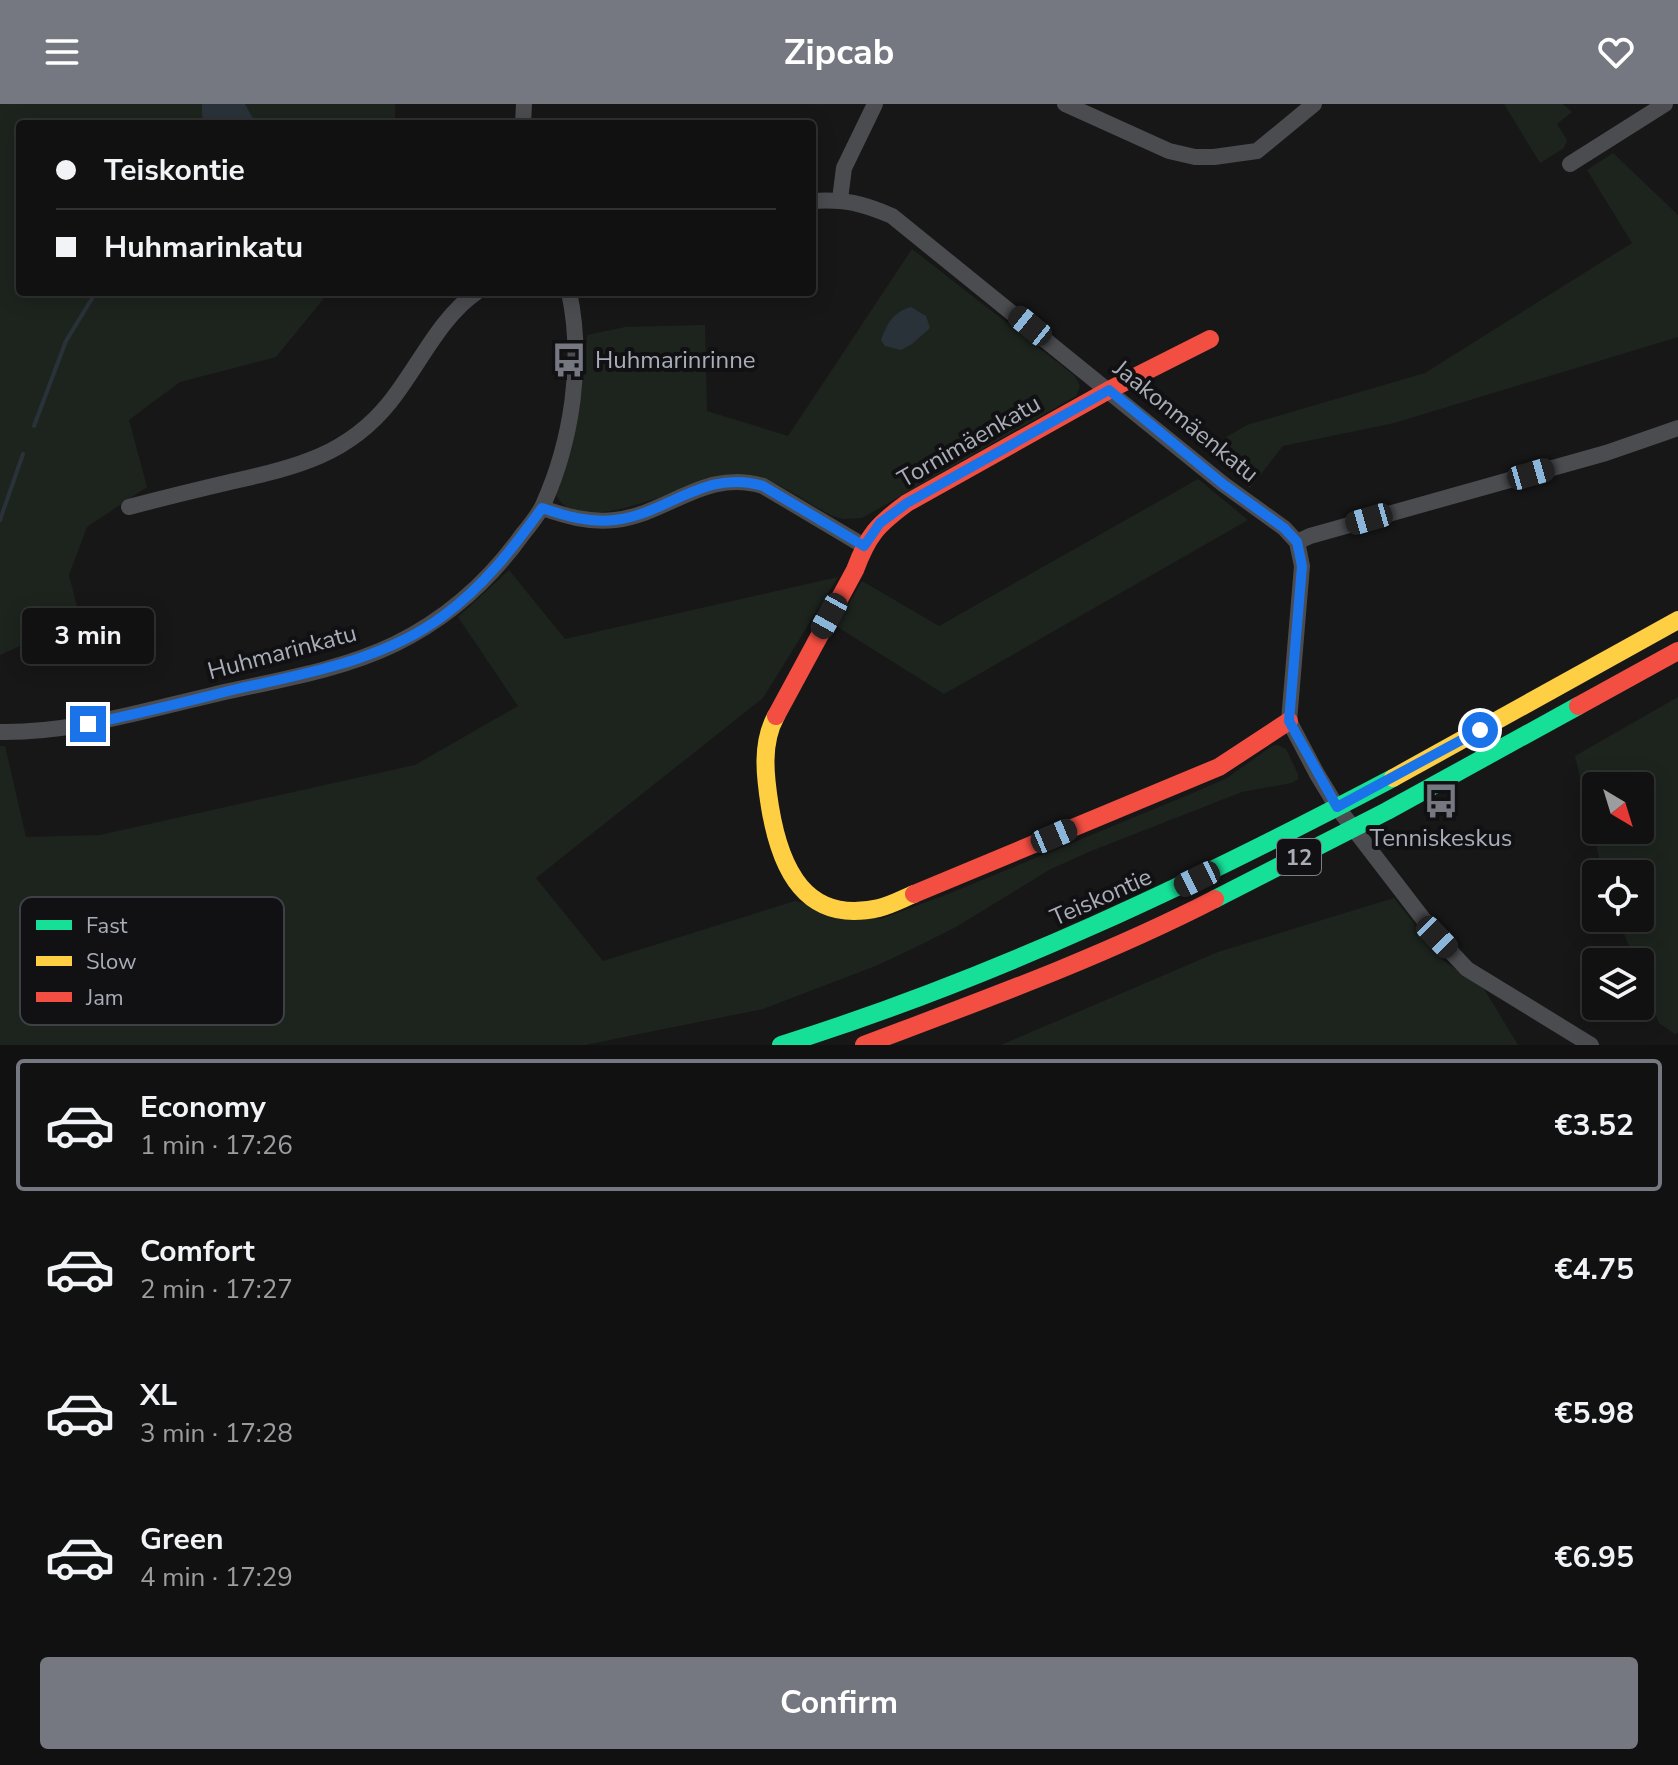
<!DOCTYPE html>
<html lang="en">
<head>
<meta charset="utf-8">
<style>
  :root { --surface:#111; --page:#1e1f1f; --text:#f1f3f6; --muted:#9c9d9f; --line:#303131; --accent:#757880 }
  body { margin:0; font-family:"Nunito Sans",sans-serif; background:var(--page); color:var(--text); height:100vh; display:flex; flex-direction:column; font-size:30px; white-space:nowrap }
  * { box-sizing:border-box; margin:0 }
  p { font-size:26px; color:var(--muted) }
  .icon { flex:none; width:44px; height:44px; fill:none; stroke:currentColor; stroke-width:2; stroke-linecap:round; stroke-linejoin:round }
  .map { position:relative; height:941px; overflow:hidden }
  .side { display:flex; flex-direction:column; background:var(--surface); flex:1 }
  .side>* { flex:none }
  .top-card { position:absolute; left:16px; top:16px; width:800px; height:176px; border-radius:8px; box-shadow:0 4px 20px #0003,0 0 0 2px var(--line); display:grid; align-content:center; height:176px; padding:0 40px; background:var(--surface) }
  .needle { width:52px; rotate:142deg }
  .fabs { position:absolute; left:1582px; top:668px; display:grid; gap:16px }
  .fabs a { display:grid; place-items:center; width:72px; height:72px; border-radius:8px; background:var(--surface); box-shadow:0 4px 20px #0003,0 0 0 2px var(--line); font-size:40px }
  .end { position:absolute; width:36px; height:36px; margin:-18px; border:10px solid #1a73e8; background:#fff; box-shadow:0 0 0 4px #fff }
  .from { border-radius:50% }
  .bubble { position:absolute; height:56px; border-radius:8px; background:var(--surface); box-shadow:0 4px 20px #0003,0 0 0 2px var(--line); font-size:26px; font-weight:700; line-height:56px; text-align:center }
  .car { position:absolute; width:24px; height:48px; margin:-24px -12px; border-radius:10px; box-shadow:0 0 6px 2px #0007; background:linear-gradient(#222 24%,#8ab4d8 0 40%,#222 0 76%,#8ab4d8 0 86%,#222 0) }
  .top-card b { display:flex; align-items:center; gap:28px; height:76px; font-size:30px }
  .top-card b+b { border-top:2px solid var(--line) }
  .top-card i { width:20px; height:20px; background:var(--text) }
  ul { padding:14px 0 0; list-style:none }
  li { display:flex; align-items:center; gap:24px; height:132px; margin:0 16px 12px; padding:0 24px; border:4px solid transparent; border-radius:8px }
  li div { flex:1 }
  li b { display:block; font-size:30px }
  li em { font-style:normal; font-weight:700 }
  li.on { border-color:var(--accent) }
  li>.icon { width:72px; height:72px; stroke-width:1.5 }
  .button { display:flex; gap:16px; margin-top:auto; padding:16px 40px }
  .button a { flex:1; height:92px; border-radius:8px; background:var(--accent); color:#fff; font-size:32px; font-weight:700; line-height:92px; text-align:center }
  header { display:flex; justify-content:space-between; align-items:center; height:104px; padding:0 40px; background:var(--accent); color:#fff; font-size:36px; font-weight:700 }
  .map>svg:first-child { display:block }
  .green { fill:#1d241e; fill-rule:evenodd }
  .water { fill:#2a3239 }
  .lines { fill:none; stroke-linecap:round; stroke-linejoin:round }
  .stream { stroke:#2a3239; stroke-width:4 }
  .street { stroke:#4b4c50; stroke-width:16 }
  .fast { stroke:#16e098; stroke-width:18 }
  .slow { stroke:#ffcf43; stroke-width:18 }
  .jam { stroke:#f24e42; stroke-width:18 }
  .route { stroke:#1a73e8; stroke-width:10 }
  .labels { text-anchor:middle; stroke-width:8; stroke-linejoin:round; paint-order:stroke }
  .shield { fill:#111113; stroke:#7b7e86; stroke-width:2 }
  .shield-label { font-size:22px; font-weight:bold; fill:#a8adb8 }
  .poi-label { font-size:24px; fill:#a8adb8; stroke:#111113; text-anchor:start }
  .street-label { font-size:24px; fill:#a8adb8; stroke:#111113 }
  .key { fill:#111113; stroke:#3e4045; stroke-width:2 }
  .key-label { font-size:22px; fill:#a8adb8 }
</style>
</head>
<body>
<header><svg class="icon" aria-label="menu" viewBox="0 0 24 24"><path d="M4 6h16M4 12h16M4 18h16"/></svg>Zipcab<svg class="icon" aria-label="heart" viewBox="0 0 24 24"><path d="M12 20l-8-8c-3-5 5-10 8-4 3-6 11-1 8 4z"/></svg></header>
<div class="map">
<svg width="1678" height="941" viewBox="0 0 1678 941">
  <rect width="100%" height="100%" fill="#171717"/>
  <!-- green -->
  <g class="green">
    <polygon points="0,0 395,0 395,20 20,20 20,188 329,188 276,253 180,278 129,316 147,383 87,423 69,471 80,515 0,551"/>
    <polygon points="1504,0 1563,0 1572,8 1557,20 1567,36 1564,44 1540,59"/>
    <polygon points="1613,49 1678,111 1678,233 1394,319 1283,342 1250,384 1204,346 1247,321 1425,269 1632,139 1587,66"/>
    <path d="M912,145l163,127 5,10 -4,10 -214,122 -19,1 -10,-3c-28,-13 -63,-43 -94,-42 -40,0 -161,72 -183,20l26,-105 5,-54 38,-8 80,-2 2,86 81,25z"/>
    <polygon points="1198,375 1248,416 944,590 836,522 862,477 939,522"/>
    <polygon points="509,466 565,535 838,473 763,594 536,774 603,857 795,797 881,815 948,790 1193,689 1227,674 1272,642 1278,641 1286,645 1298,670 1298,675 1292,679 1242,688 1091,747 1049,766 956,823 916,843 878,861 763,905 585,941 0,941 0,642 5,642 26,733 100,731 415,661 518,602 458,513"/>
    <path d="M1678,593v336l-3,1 -16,-11 -19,-48v-13h-5l-17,-44h22v-44h-37l-28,-118zM1596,682h44v44h-44z"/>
    <polygon points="1394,794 1444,857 1484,885 1518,941 1001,941 1218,848"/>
  </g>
  <!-- water -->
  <g class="water">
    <polygon points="202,0 245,0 256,20 207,20 202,12"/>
    <path d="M911,203l15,9 4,12 -18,16 -11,6 -16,-4 -4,-6c6,-16 12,-28 30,-33z"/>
  </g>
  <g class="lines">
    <!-- stream -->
    <g class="stream">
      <polyline points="34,322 66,237 96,188"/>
      <polyline points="0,416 23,350"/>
    </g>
    <!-- street -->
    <g class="street">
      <polyline points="1065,0 1169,47 1195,53 1214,53 1257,47 1314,0"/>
      <polyline points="523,20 524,0"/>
      <polyline points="1570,60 1665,0"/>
      <polyline points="840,95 844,64 875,0"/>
      <path d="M812,97c33,-2 50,2 80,15l331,268 61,44 13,14 5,24 -13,155 28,53 20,33 100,130 30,32 124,76"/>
      <path d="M129,403c34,-9 67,-17 101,-25 65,-15 117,-26 160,-80 29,-36 49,-84 87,-110"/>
      <path d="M542,404c24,8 46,15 73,12 53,-6 91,-52 148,-34l101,60"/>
      <polyline points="1297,438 1310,432 1606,349 1678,324"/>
      <path d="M0,628c71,1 139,-20 208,-36 62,-15 129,-24 187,-52 51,-25 94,-63 127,-109 7,-9 16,-19 21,-30 29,-64 41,-144 26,-213"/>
    </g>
    <!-- fast -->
    <g class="fast">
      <polyline points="1215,795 1387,707 1578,602"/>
      <path d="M781,941c214,-67 415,-163 612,-267"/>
    </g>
    <!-- slow -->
    <g class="slow">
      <path d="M776,612c-15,27 -11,60 -6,91 10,61 35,118 109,101 12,-3 23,-9 35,-14"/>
      <polyline points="1393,674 1678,516"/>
    </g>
    <!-- jam -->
    <g class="jam">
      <polyline points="1578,602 1678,547"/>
      <path d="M776,612l79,-146c13,-35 22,-45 52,-67l202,-113 101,-51"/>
      <polyline points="914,790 1219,663 1289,617"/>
      <path d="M864,941c119,-45 238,-88 351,-146"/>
    </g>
  </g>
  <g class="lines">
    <!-- route -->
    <path class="route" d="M88,620c50,-10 100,-23 149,-35 70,-16 147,-29 206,-73 41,-30 70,-68 99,-108 24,8 46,15 73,12 53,-6 90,-52 148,-34l101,60 16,-23 27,-20 202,-113 114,94 61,44 13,14 5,24 -13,155 48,86 143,-77"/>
  </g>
  <!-- icons -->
  <defs>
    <g id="bus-bare" transform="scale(2.76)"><path d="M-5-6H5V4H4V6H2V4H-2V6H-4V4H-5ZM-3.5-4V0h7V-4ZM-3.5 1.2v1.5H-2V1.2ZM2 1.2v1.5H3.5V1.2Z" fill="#757880" stroke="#111113" stroke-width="2.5" paint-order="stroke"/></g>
  </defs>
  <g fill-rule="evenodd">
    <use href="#bus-bare" x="569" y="256"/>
    <use href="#bus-bare" x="1441" y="697"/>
  </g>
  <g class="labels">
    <!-- shield labels -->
    <rect class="shield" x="1277" y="735" width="44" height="36" rx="6"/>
    <g class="shield-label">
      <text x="1299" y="761">12</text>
    </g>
    <!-- poi labels -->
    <g class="poi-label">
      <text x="595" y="264">Huhmarinrinne</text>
      <text x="1441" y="742" text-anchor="middle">Tenniskeskus</text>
    </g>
    <!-- street labels -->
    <g class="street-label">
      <text transform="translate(1186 317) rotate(39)" y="8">Jaakonmäenkatu</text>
      <text transform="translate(969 337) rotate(-30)" y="8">Tornimäenkatu</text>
      <text transform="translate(282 548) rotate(-15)" y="8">Huhmarinkatu</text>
      <text transform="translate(1101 793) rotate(-24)" y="8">Teiskontie</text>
    </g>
  </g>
  <!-- legend -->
  <rect x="20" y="793" width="264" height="128" rx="12" class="key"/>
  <rect x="36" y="816" width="36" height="10" fill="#16e098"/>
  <rect x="36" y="852" width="36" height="10" fill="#ffcf43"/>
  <rect x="36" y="888" width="36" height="10" fill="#f24e42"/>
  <g class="key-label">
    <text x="86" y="829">Fast</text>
    <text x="86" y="865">Slow</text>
    <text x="86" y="901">Jam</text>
  </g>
</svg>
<div class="fabs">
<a><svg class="needle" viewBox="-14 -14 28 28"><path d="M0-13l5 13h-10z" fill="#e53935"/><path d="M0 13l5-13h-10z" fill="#9c9d9f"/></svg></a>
<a><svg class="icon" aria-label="locate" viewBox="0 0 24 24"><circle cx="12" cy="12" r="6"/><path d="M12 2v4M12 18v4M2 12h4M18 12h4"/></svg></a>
<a><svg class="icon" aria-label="layers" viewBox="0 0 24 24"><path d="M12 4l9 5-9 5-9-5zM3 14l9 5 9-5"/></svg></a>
</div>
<i class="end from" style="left:1480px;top:626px"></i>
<i class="end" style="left:88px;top:620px"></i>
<div class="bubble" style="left:22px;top:504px;width:132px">3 min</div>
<i class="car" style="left:1030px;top:222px;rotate:309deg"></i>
<i class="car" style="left:1531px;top:370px;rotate:74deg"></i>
<i class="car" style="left:1369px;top:415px;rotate:254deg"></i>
<i class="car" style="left:829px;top:512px;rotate:209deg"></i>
<i class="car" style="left:1054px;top:732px;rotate:67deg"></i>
<i class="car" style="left:1197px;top:775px;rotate:244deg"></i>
<i class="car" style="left:1437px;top:833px;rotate:136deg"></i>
<div class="top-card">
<b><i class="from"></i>Teiskontie</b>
<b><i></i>Huhmarinkatu</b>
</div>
</div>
<section class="side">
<ul>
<li class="on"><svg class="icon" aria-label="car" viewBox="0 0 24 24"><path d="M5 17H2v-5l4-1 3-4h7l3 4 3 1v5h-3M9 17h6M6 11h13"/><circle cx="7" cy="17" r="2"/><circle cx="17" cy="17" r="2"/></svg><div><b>Economy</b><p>1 min · 17:26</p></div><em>€3.52</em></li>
<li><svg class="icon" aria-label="car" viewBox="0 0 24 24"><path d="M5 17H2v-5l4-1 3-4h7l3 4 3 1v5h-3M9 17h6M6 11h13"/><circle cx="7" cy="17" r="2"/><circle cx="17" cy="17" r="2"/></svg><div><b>Comfort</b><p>2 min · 17:27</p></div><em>€4.75</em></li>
<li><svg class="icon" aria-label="car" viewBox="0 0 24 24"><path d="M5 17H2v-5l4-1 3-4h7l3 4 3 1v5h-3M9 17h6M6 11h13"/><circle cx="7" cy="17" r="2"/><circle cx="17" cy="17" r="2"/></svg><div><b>XL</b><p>3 min · 17:28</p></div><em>€5.98</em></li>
<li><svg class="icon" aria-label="car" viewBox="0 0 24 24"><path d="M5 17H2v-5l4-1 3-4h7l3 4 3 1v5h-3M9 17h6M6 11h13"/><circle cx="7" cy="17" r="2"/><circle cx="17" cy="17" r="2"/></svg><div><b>Green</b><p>4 min · 17:29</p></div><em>€6.95</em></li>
</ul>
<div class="button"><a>Confirm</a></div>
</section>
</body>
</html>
